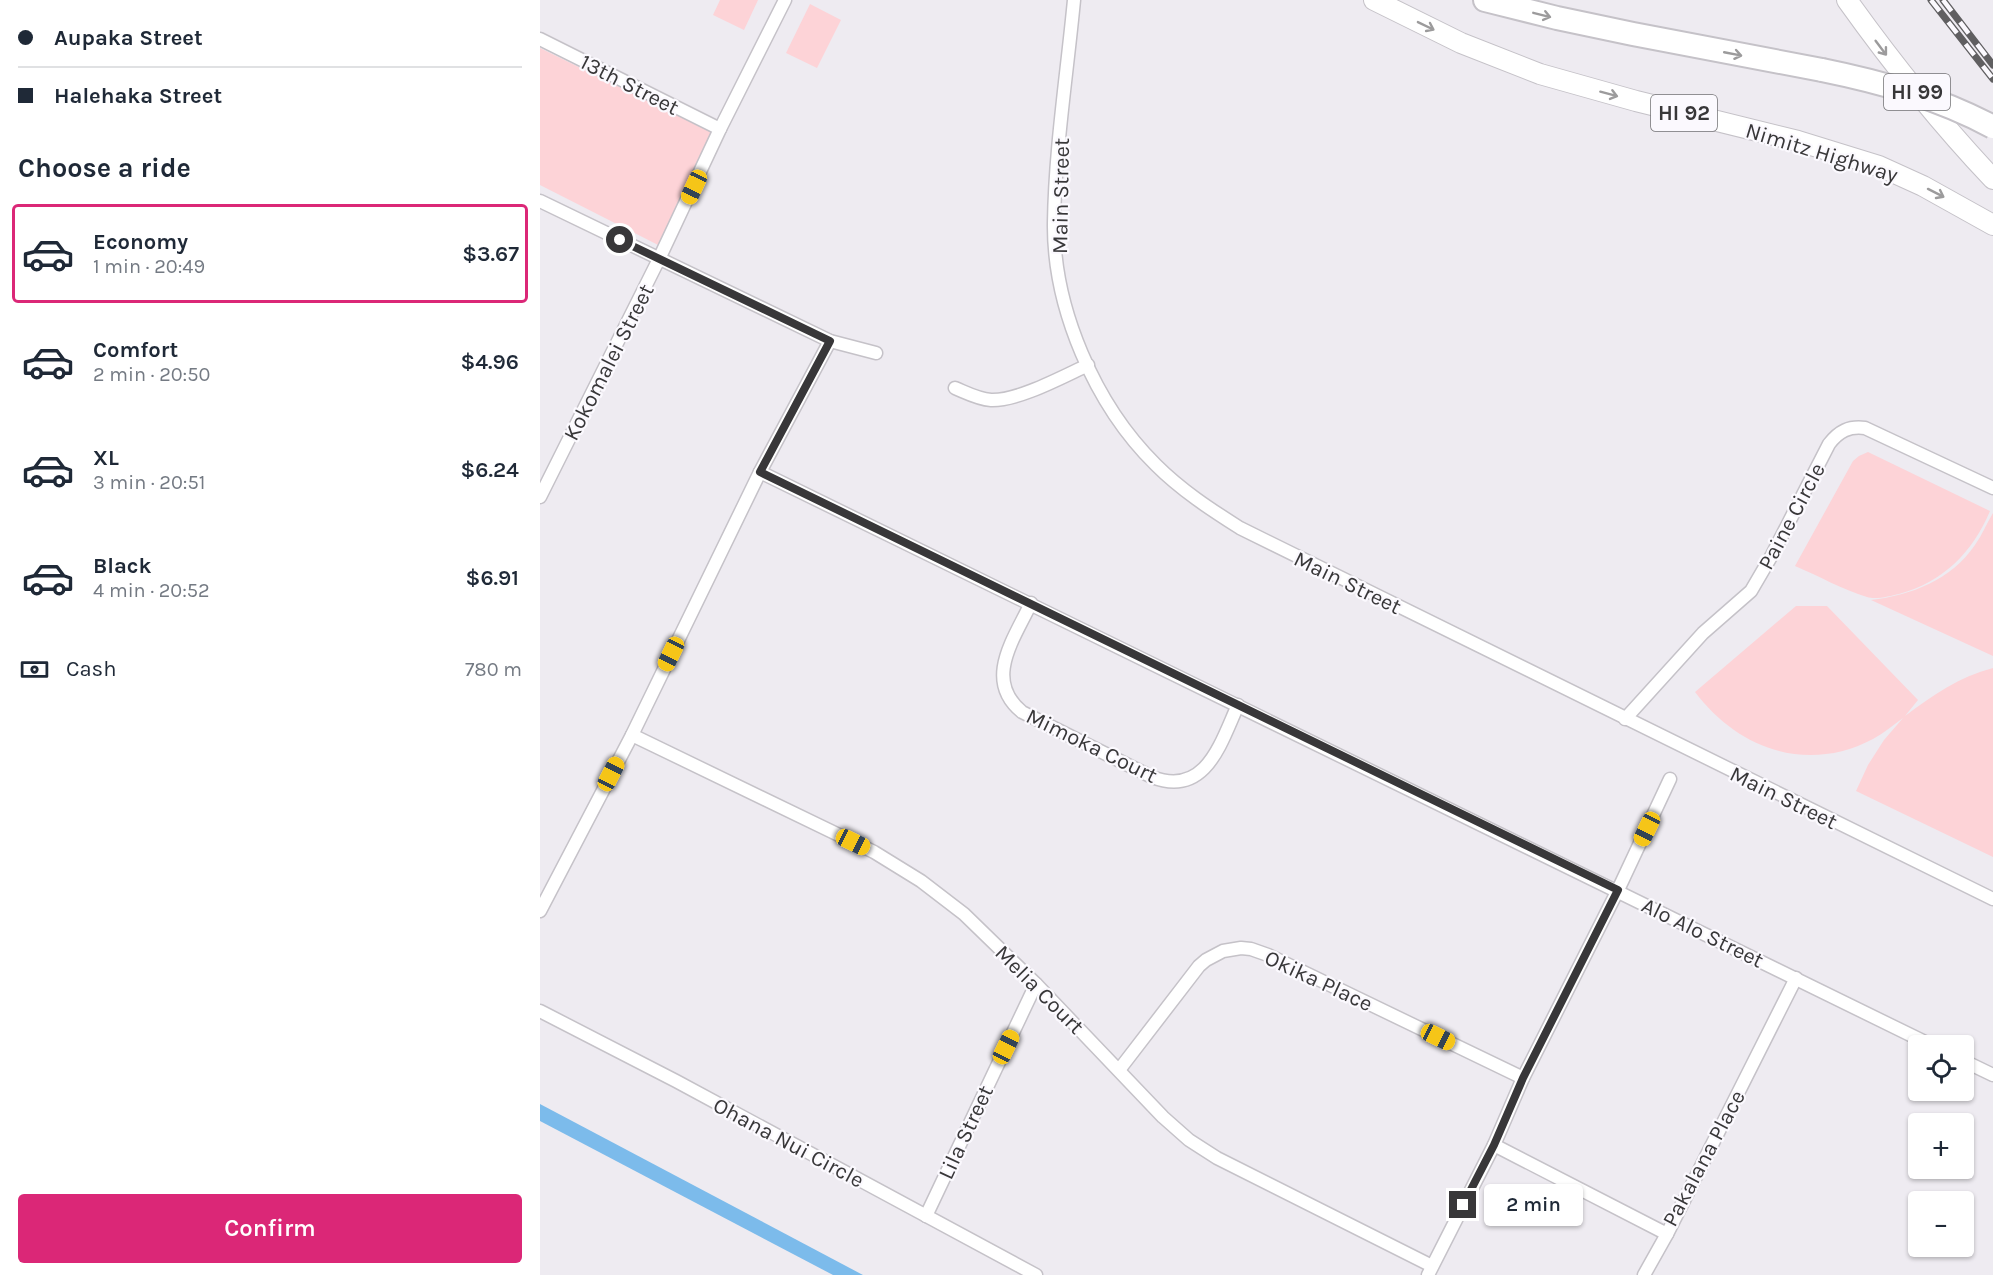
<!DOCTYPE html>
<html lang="en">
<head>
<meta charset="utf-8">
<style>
  :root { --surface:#fff; --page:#f2f2f3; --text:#1f2937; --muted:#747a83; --line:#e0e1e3; --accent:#db2777 }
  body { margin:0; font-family:Karla,sans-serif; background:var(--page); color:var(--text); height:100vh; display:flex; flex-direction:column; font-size:22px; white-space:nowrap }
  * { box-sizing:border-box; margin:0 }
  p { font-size:20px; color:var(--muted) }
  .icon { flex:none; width:33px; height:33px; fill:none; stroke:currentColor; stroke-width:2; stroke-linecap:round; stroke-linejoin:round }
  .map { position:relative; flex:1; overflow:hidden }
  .panel { display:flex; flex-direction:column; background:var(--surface); width:540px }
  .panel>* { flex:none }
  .banner { display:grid; align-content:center; height:132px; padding:0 18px; background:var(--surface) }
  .controls { position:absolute; left:1368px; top:1035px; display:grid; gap:12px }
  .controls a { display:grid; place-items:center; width:66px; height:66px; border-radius:6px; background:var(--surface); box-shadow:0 2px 4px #0004; font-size:30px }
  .end { position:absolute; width:27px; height:27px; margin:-14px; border:8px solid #383739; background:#fff; box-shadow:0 0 0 3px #fff }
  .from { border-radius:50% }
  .bubble { position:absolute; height:42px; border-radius:6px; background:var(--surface); box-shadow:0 2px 4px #0004; font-size:20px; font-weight:600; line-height:42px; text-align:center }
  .car { position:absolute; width:18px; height:36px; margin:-18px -9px; border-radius:8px; box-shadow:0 0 4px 2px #0007; background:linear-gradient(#f5c518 24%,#345 0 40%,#f5c518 0 76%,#345 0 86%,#f5c518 0) }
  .banner b { display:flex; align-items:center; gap:21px; height:57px; font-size:22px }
  .banner b+b { border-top:2px solid var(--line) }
  .banner i { width:15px; height:15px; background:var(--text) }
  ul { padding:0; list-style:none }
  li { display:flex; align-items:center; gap:18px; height:99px; margin:0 12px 9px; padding:0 6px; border:3px solid transparent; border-radius:6px }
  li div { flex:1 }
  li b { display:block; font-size:22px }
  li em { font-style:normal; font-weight:600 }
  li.on { border-color:var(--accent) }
  li>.icon { width:54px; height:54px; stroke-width:1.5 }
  h2 { padding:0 18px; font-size:27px; line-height:72px }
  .pay { display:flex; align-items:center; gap:15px; height:66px; padding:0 18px; font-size:22px }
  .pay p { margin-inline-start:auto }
  .button { display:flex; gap:12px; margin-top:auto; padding:12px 18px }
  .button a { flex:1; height:69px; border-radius:6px; background:var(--accent); color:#fff; font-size:24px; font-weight:600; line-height:69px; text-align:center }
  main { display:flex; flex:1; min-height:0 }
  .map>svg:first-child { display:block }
  .green { fill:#fdd3d7 }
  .water { fill:#7cbbeb }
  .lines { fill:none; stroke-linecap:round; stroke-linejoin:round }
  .street-casing { stroke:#c5c2c8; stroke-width:15 }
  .primary-casing { stroke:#c5c2c8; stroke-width:22 }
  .highway-casing { stroke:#c5c2c8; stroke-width:26 }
  .street { stroke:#fff; stroke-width:12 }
  .primary { stroke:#fff; stroke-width:20 }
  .highway { stroke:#fff; stroke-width:22 }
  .rail-casing { stroke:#605f61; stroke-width:7 }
  .rail { stroke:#fbf9fe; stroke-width:4.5; stroke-dasharray:14; stroke-linecap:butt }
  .highway-bridge-casing { stroke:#c5c2c8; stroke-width:26; stroke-linecap:butt }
  .highway-bridge { stroke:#fff; stroke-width:22 }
  .oneway { stroke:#9c9b9c }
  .route { stroke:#383739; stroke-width:8 }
  .labels { text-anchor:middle; stroke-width:4.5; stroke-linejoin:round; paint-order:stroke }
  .shield { fill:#fbf9fe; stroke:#727174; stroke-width:1.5 }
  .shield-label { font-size:21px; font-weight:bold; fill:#383739 }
  .street-label { font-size:22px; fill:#383739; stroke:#fbf9fe }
</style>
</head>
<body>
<main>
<section class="panel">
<div class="banner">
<b><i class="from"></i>Aupaka Street</b>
<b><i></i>Halehaka Street</b>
</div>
<h2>Choose a ride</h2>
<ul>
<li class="on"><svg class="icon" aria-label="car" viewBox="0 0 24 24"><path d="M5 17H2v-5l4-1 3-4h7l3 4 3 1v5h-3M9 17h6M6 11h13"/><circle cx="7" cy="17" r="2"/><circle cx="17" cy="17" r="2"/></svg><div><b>Economy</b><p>1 min · 20:49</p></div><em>$3.67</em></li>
<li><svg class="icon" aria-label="car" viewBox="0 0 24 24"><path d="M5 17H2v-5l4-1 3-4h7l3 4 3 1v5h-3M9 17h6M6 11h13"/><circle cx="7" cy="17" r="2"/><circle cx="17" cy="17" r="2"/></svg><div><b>Comfort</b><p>2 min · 20:50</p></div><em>$4.96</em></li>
<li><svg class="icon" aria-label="car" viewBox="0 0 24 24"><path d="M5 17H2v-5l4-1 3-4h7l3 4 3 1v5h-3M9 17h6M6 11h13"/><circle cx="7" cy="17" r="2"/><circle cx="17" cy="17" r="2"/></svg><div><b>XL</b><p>3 min · 20:51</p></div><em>$6.24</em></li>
<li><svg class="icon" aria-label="car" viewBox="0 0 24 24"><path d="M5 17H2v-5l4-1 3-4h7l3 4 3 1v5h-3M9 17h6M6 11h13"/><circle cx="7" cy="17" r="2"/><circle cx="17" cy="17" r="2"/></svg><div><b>Black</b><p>4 min · 20:52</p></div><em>$6.91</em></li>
</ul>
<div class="pay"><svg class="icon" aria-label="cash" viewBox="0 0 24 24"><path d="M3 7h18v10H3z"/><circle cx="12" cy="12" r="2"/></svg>Cash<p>780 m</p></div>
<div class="button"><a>Confirm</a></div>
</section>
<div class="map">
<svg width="1453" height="1275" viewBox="0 0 1453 1275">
  <rect width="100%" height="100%" fill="#eeebf1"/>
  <!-- green -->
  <g class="green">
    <polygon points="180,0 218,0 204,30 173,15"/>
    <polygon points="270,4 301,20 277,68 246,53"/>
    <polygon points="0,48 173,133 124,248 0,185"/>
    <path d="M1328,452l122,59c-17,41 -47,71 -91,83 -9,2 -23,6 -32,3 -24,-7 -48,-21 -72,-31l58,-105 6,-5z"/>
    <path d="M1453,513v143l-122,-56c41,-5 80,-20 104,-55 7,-10 12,-22 18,-32z"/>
    <path d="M1256,606h31l91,94 -13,16c28,-21 54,-39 88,-48v189l-137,-66 12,-26 16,-25 19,-22c-10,7 -19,15 -30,21 -66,35 -135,10 -178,-47z"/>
  </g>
  <!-- water -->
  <polygon class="water" points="0,1104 323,1275 293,1275 0,1121"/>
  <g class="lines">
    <!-- street casing -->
    <g class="street-casing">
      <g id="street">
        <path d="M534,0c-7,74 -19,149 -20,223 -1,85 41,182 102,242 25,25 54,44 84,63l753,371"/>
        <polyline points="0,39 180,129"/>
        <polyline points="0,201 290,341 336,353"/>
        <path d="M415,388c12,5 23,11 36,12 27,1 71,-23 97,-35"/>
        <polyline points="220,472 1393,1046"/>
        <polyline points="0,497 119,259 180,129 245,0"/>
        <path d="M491,603c-17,36 -48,77 -9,109l130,65c54,21 69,-35 86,-72"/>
        <path d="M1085,719l78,-86 48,-42 21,-36 57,-111c10,-13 20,-18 36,-16l128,60"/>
        <polyline points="92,735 334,852 381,881 424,914 496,984 623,1117 649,1140 677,1158 892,1266"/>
        <polyline points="0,911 92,735 220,472 290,341"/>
        <polyline points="0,1011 136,1081 496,1275"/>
        <polyline points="1424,1061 1453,1075"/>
        <polyline points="579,1070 659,966 666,960 683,951 701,948 711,949 728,955 983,1078"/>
        <polyline points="954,1145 1127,1234 1256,978"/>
        <polyline points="386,1216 496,984"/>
        <polyline points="888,1275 954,1145 983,1078 1078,890 1130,779"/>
        <polyline points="1104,1275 1127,1234"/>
      </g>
    </g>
    <!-- primary casing -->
    <g class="primary-casing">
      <g id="primary">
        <polyline points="834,0 921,43 1000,74 1096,101 1258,141 1339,166 1383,186 1453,225"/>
        <path d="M1307,0c45,63 93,123 146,179"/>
      </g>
    </g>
    <!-- highway casing -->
    <g class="highway-casing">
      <polyline id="highway" points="945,0 1017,18 1093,34 1282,70"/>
    </g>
    <!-- street -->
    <use href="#street" class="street"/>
    <!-- primary -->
    <use href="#primary" class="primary"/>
    <!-- highway -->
    <use href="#highway" class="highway"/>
    <!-- rail casing -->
    <g class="rail-casing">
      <g id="rail">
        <polyline points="1391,0 1453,79"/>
        <polyline points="1403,0 1453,65"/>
      </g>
    </g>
    <!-- rail -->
    <use href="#rail" class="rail"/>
    <!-- highway-bridge casing -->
    <g class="highway-bridge-casing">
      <path id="highway-bridge" d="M1282,70c59,12 117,28 171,57"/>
    </g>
    <!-- highway-bridge -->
    <use href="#highway-bridge" class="highway-bridge"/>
  </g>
  <!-- one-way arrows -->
  <defs><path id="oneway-shaft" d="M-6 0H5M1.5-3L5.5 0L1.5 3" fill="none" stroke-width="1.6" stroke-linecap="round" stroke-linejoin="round" transform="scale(1.5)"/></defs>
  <g class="oneway">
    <use href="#oneway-shaft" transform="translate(1002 15) rotate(14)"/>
    <use href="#oneway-shaft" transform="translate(886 26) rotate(26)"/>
    <use href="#oneway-shaft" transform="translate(1341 48) rotate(53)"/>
    <use href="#oneway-shaft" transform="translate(1193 54) rotate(11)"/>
    <use href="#oneway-shaft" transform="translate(1069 94) rotate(15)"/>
    <use href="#oneway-shaft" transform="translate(1396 193) rotate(27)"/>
  </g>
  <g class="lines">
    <!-- route -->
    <polyline class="route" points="80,240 290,341 220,472 1078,890 983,1078 954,1145 923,1205"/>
  </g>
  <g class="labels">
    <!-- shield labels -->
    <g class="shield">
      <rect x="1344" y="74" width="66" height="36" rx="4.5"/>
      <rect x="1111" y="95" width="66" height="36" rx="4.5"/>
    </g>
    <g class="shield-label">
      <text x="1377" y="99">HI 99</text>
      <text x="1144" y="120">HI 92</text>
    </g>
    <!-- street labels -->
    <g class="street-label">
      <text transform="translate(90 84) rotate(27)" y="8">13th Street</text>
      <text transform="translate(1282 152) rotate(17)" y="8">Nimitz Highway</text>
      <text transform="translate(520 196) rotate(-89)" y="8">Main Street</text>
      <text transform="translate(68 362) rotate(-63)" y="8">Kokomalei Street</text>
      <text transform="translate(1251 516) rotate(-62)" y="8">Paine Circle</text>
      <text transform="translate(808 582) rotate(26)" y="8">Main Street</text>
      <text transform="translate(552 745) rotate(26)" y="8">Mimoka Court</text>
      <text transform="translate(1244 797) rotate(26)" y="8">Main Street</text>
      <text transform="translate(1163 932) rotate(26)" y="8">Alo Alo Street</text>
      <text transform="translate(779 980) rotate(25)" y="8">Okika Place</text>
      <text transform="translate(500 989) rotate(45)" y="8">Melia Court</text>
      <text transform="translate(425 1132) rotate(-65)" y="8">Lila Street</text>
      <text transform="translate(249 1142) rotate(28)" y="8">Ohana Nui Circle</text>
      <text transform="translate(1163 1158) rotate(-62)" y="8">Pakalana Place</text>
    </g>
  </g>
</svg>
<div class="controls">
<a><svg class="icon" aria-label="locate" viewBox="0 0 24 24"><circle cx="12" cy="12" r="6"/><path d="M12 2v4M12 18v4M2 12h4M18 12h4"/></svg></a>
<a>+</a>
<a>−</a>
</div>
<i class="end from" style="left:80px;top:240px"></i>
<i class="end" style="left:923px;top:1205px"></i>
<div class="bubble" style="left:944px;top:1184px;width:99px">2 min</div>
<i class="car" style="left:154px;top:187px;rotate:205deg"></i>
<i class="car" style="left:131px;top:654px;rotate:206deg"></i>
<i class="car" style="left:71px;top:774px;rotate:27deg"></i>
<i class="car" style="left:1107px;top:829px;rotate:206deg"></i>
<i class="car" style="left:313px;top:842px;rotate:116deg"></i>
<i class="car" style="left:898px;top:1037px;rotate:116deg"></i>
<i class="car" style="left:466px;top:1047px;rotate:26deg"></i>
</div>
</main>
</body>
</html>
